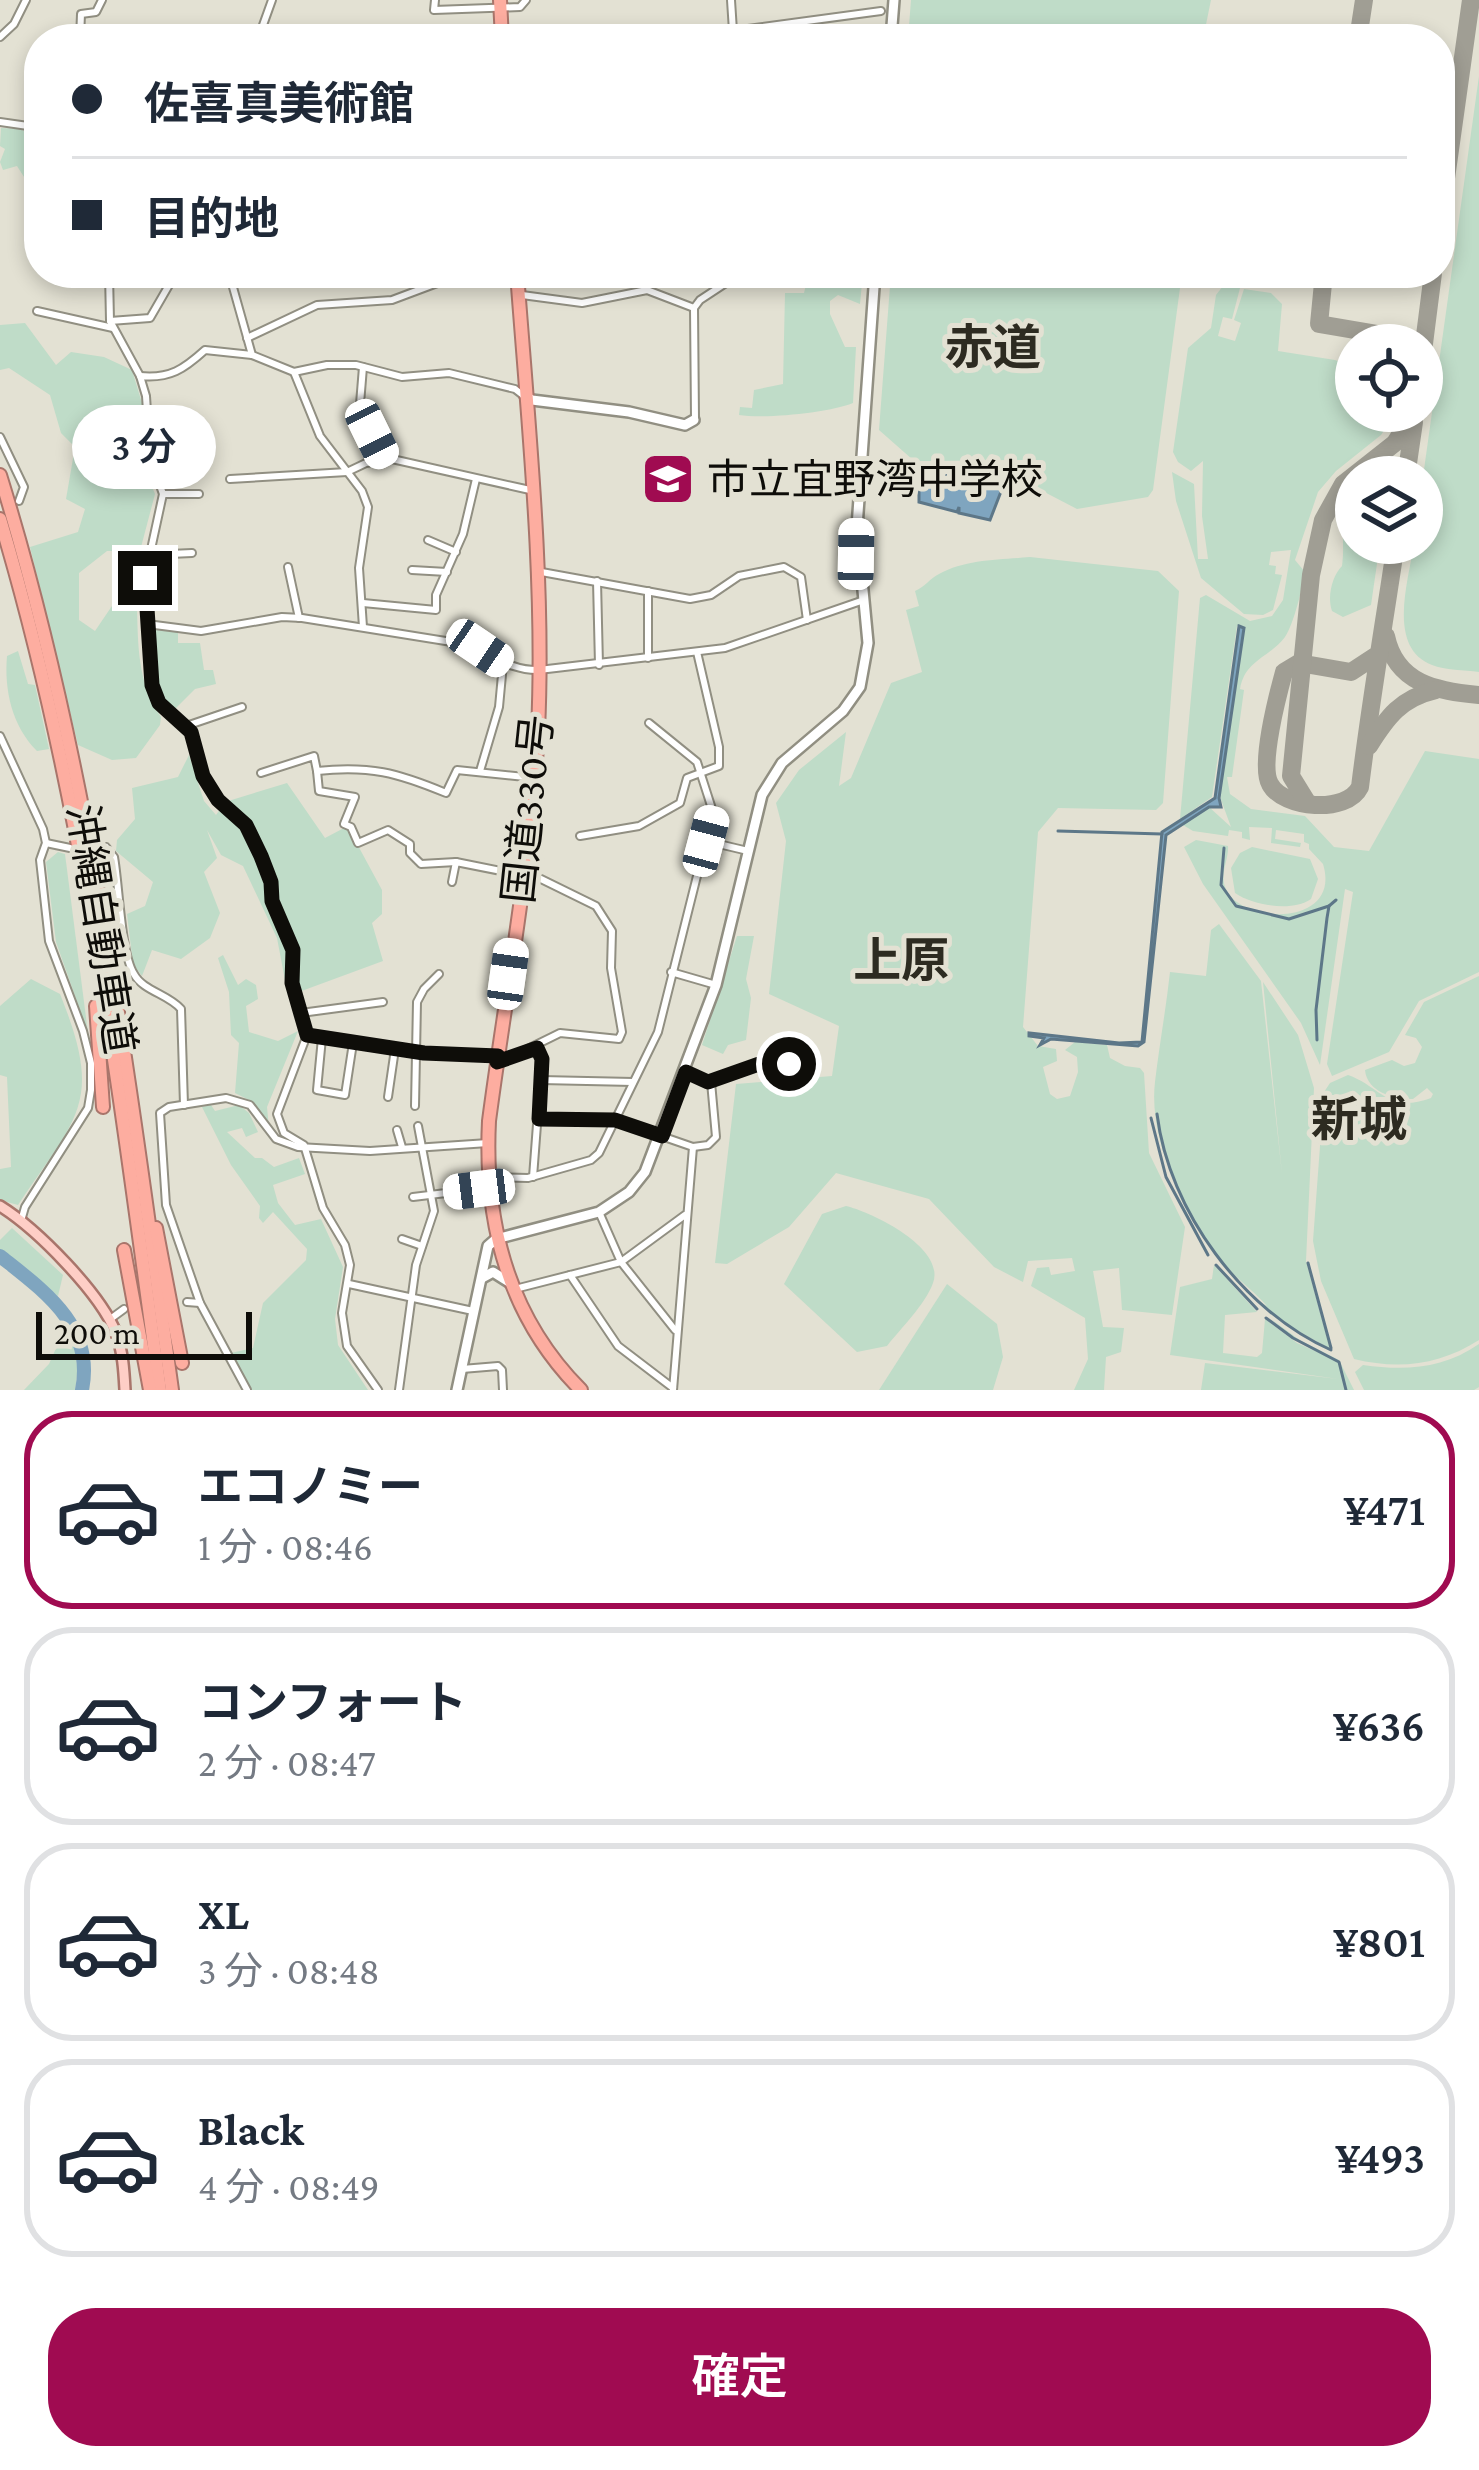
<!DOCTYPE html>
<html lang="ja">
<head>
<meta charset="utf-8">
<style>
  :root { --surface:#fff; --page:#f2f2f3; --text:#1f2937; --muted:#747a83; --line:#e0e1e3; --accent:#a00b51 }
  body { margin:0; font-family:"Crimson Pro","Noto Sans JP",serif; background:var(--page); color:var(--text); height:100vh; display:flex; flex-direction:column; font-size:45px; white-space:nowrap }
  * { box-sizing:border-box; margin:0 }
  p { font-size:39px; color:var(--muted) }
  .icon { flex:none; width:66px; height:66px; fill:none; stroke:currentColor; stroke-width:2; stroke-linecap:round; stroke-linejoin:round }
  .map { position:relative; height:1390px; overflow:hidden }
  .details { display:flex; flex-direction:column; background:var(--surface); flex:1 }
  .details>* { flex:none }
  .top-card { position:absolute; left:24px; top:24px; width:1431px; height:264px; border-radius:48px; box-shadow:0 6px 18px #0003; display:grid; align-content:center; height:264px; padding:0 48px; background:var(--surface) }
  .controls { position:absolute; left:1335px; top:324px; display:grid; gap:24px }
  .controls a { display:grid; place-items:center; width:108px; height:108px; border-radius:50%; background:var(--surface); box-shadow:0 6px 18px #0003; font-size:60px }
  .scale { position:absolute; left:36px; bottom:30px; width:216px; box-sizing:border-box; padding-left:12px; border:6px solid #0e0d09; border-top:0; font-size:33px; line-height:42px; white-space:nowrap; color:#0e0d09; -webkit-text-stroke:9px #e3e1d3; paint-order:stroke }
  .end { position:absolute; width:54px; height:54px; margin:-27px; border:15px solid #0e0d09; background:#fff; box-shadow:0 0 0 6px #fff }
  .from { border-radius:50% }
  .bubble { position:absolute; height:84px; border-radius:42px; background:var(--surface); box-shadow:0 6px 18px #0003; font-size:39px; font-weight:600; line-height:84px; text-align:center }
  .car { position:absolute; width:36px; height:72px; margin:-36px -18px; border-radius:15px; box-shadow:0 0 9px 3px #0007; background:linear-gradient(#fff 24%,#345 0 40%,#fff 0 76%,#345 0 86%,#fff 0) }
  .top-card b { display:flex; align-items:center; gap:42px; height:114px; font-size:45px }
  .top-card b+b { border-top:3px solid var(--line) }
  .top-card i { width:30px; height:30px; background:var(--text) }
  ul { padding:21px 0 0; list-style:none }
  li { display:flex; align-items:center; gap:36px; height:198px; margin:0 24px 18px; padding:0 24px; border:6px solid var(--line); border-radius:48px }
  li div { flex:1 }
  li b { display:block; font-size:45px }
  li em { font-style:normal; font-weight:600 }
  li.selected { border-color:var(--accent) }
  li>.icon { width:108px; height:108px; stroke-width:1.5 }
  .button { display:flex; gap:24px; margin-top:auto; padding:24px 48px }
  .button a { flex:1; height:138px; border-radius:48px; background:var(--accent); color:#fff; font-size:48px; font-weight:600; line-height:138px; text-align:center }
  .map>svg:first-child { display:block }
  .green { fill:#bfdcc8 }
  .water { fill:#7fa5bf; stroke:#5d7788; stroke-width:3 }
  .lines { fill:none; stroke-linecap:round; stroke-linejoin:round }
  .stream { stroke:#5d7788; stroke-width:3 }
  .river { stroke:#7fa5bf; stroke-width:14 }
  .taxiway { stroke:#a09e94; stroke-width:18 }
  .street-casing { stroke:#918f82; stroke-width:10 }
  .secondary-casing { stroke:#918f82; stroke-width:14 }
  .primary-casing { stroke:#a9756b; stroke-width:14 }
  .highway-casing { stroke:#a9756b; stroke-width:16 }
  .street { stroke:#fff; stroke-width:6 }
  .secondary { stroke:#fff; stroke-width:9 }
  .primary { stroke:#fecec6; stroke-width:9 }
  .highway { stroke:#fdada0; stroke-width:12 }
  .route { stroke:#0e0d09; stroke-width:15 }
  .labels { text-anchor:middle; stroke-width:10; stroke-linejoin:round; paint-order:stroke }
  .poi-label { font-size:42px; fill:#0e0d09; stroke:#e3e1d3; text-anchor:start }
  .street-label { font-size:42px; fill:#0e0d09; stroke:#e3e1d3 }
  .quarter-label { font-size:48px; font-weight:bold; fill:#2d2b21; stroke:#e3e1d3 }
</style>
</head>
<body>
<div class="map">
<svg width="1479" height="1390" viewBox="0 0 1479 1390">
  <rect width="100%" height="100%" fill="#e3e1d3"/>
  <!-- green -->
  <g class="green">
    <polygon points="911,0 1211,0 1203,39 908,39"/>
    <path d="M1479,76v596c-15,-2 -34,-2 -47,-7 -46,-18 -23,-85 -18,-122h8v-59z"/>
    <path d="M1,128c39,0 38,12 38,47l-13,5 -9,-14 -14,4 -3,-8 5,-13 -5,-3z"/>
    <path d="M837,273h26l-3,31 -22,-9 -8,6v13l15,33h11l-3,56c-25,10 -88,16 -114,12l1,-8 12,1 2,-18 29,-6 2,-91h19l4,-17 21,10z"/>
    <polygon points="891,273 1182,273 1153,490 1148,497 1077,509 1029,484 1017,466 1008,460 934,461 929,467 921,467 879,430"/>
    <path d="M1223,286l17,2 -8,31 -9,-2 -5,19 17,5 6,-18 -7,-3 10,-31 27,4 11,11 -4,47 57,9 21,8v43l9,9 4,-2 -4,-7h32l-16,24 -45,36 -18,21 -23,68 10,12c-2,13 -11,52 -20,65 -16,21 -40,23 -45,52l4,1 -12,87h-5l3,17 21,15 54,7 29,31 35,4 56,-100 54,8v213l-60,29 -30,51 -57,24 -5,-12 26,-172 -8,-3 -25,176 -19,-42 -98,-139 -19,-37 12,-7 32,6c1,15 -10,29 -1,45 18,34 115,35 96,-27l-14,-15v-5l-5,-2v-8l-28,-4 -1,9 26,4 -1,4 -29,-4 1,-15 -23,-1 1,13 -8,-2v-6l-13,-2 -1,6 -35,-5 -10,-6 26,-18 22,20 -11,-30 24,-170 -7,-1 -25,171 -32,22 20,-221 6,-3 44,26 22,-5 11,-16 8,-50 -20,2 -2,13 7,1 -1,8 7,1 -9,35 -10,5 -19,-1 -43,-36 -25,-77 -4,-29 22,12 4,75h10l-6,-43 1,-55 -12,10 -13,-9 -5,-10 15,-104 23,-20 5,-33z"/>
    <path d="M25,323l31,42 15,-13 33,5 28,13 10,33v60l13,31 -15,57h-33l-28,22v47l16,11 19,-28 23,1c1,40 0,79 24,113l-1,8 -24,33 -24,2 -34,-15 -48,-198 48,-15 7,-23 -19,-10 9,-52 -14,-14 -11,-38 -41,-27 -9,2v-45z"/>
    <path d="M1356,496v47h24l-9,62 -28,12 -11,-6c-5,-14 0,-35 10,-45 4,-31 -6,-40 14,-70z"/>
    <path d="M1030,557l128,14 21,20 -16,212 -7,7 -98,-2 -20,24 -15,195 15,19 18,3 1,12 -14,6 7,27 7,5 13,-3 8,-24 -1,-15 -12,-7 10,-8 32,3 3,13 15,8 15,2 4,5 5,80 36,74 -13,88 -50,-5 -3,-42 -26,3 10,56 21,1 -3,24 -15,5 -2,33h-30l14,-31 -3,-41 -54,-32 6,-18 12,-1 2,8 24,-4 -3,-13 -44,3 -5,21 -29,-15 -65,-68 -93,-26 -47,54 -62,37 -12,-1 21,-179 96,-8 7,-50 -70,-32 17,-153 -10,-38 23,-33 47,-38 -7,54 12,-8 40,-95 31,-11 -16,-62 13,-4 -4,-15c10,-4 14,-12 24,-17 27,-15 61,-14 91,-17z"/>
    <path d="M161,628l17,4v11h22l4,27h9l3,14 -21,5 -22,22c-22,-23 -20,-51 -18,-81z"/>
    <path d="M18,651l10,33 7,1 14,64 -12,2c-25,-25 -33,-61 -30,-95z"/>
    <polygon points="189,755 204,801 216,815 225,802 287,783 325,838 344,828 349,829 382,890 382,914 372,923 383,961 288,996 277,938 243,866 221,855 207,830 217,858 204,872 220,913 210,938 181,959 152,950 142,976 133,964 127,914 145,906 153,882 116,851 117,840 135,819 132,788 178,777"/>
    <path d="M1252,847l58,12 8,20 -7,20c-18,13 -57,7 -76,-6l-4,-25 9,-15z"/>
    <polygon points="58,852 65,854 88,1033 56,942 46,862"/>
    <path d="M1219,924l42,57 21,193 -19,-192 35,53 16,53 -8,173 24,88 -46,-26 -33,-26 16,9c-14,-16 -32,-28 -46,-46 -36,-46 -73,-119 -66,-178 4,-35 11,-73 15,-110l36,4 5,-46z"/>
    <polygon points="737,936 754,936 746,979 751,998 746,1040 728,1045 723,1054 702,1045"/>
    <polygon points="223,955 238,985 246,979 256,985 258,999 246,1006 249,1032 278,1041 298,1031 267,1107 269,1128 251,1101 235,1093 239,1043 231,1035 229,992 218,958"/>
    <path d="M1479,976v364c-39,25 -80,30 -125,19l-33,-78 -8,-40 11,-149 6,-9 18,-8c34,12 39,39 83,23l2,-4 -6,-6 -14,11c-20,0 -46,-7 -48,-29l27,-10 12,6 11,-3 7,-16 -6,-9 -11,-3 19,-33z"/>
    <path d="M31,979l29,15c44,109 18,121 -42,211l-18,-5v-31l11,-2 -4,-90 -7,-2v-69z"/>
    <polygon points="211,1105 215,1111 239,1105 249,1113 258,1132 246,1137 242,1128 227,1132 255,1158 262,1158 274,1167 299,1158 305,1174 273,1185 278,1203 295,1225 321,1219 343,1267 335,1319 338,1345 368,1390 248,1390 231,1353 253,1348 263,1303 306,1260 307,1249 273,1212 263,1223 259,1218 260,1206 231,1165 202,1107"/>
    <path d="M846,1206c26,6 100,42 87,77 -8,22 -32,45 -46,63l-30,6 -73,-68 38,-70z"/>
    <polygon points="12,1228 63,1275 58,1296 0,1251 0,1240"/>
    <polygon points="1214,1265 1257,1312 1225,1315 1223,1353 1257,1357 1262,1353 1265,1319 1297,1343 1335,1360 1293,1338 1271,1319 1301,1341 1339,1360 1354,1390 1201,1390 1205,1363 1338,1379 1170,1355 1180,1287 1212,1279"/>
    <polygon points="947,1284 997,1324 1003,1357 993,1390 879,1390"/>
    <path d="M66,1326c10,22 14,40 9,64h-51l25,-26z"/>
    <path d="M1479,1344v43l-5,3h-110l-9,-18 8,-7c42,6 80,4 116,-21z"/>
  </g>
  <!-- water -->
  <g class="water">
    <polygon points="947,475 1007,476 990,520 959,513 959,507 957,512 919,502 919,486 943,485"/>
    <polygon points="1239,626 1244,628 1219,798 1221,807 1209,807 1166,835 1144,1042 1138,1046 1051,1039 1040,1045 1044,1038 1029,1036 1029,1033 1119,1043 1142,1042 1162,832 1215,798"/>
  </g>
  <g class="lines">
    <!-- stream -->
    <g class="stream">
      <polyline points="1058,831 1162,834"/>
      <polyline points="1224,848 1221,885 1236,906 1289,919 1329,906"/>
      <polyline points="1317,1040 1316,1010 1327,918 1329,906 1336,900"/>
      <path d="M1157,1114c12,97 86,197 174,236"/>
      <polyline points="1151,1118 1166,1177 1208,1255"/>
      <polyline points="1308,1263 1331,1348"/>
      <polyline points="1216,1265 1257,1309"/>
      <polyline points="1266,1318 1293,1338 1339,1362 1346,1390"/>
    </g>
    <!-- river -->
    <path class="river" d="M0,1256c44,35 95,70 82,134"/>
    <!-- taxiway -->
    <g class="taxiway">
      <polyline points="1358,39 1364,0"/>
      <polyline points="1440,221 1471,0"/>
      <polyline points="1324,273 1319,324 1407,339 1412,345"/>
      <polyline points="1422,359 1433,273"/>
      <polyline points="1406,477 1414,422"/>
      <path d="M1386,636c10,48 51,55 93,59"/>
      <path d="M1380,653l-29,19 -52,-9 -15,9c-6,22 -25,93 -14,112 13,25 77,30 90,3 10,-82 24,-163 36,-244"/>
      <path d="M1369,746c18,-29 32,-48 67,-56"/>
      <polyline points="1307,802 1291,776 1311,575 1323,520 1343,484 1395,443 1415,411"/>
    </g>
    <!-- street casing -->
    <g class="street-casing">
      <g id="street">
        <polyline points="435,0 434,10 520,7 526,0"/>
        <polyline points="731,0 733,31"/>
        <polyline points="0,37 14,24 26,0"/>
        <polyline points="80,39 81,14 96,12 102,0"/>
        <polyline points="258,39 272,0"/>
        <polyline points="729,39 733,31 881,11"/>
        <polyline points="0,122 28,126 39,137"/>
        <polyline points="109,273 110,321 140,376 146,396 150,457 163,494 145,577 152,685 159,703 191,732 203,776 218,800 246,825 271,882 272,901 293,950 292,983 307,1035 277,1114 284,1133 304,1145 323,1208 345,1245 350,1265 342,1313 347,1346 378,1390"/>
        <polyline points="229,273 252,355"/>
        <polyline points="474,273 518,281"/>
        <polyline points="809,273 812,274"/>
        <polyline points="522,295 582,303 647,290 694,308"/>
        <polyline points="37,311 113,328"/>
        <polyline points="110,321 150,318 176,273"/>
        <polyline points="247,338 317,305 392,300 464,273"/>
        <polyline points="363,367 360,404 384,459"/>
        <polyline points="294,372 320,436 362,491 368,507 359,568 363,627"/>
        <path d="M140,376c30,3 44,-7 65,-26l47,5 42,17 33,-7h29l46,12 47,-4 66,16 9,7"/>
        <polyline points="695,419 694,308 700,300 741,273"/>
        <polyline points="0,437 24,487 19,501"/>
        <polyline points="230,479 347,472 366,463 392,459 530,490"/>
        <polyline points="163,494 199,494"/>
        <polyline points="428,540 456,552"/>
        <polyline points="148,555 192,553"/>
        <polyline points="288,567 299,618"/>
        <polyline points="412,570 447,572"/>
        <polyline points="536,571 690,599 711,595 739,576 784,567 801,577 807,620"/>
        <polyline points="597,581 599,665"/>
        <polyline points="648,591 648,658"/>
        <polyline points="363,603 436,610 436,595 463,534 476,479"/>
        <path d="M147,624l54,7 81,-14 20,1 156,25c30,7 49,28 81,27l186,-22 136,-47"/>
        <polyline points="186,726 242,707"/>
        <polyline points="0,736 43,829 46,843 40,860 49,941 83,1031 91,1063 91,1090 88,1108 25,1207 21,1221"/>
        <polyline points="317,771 319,791 355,797 344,824 351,827 358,843 388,830 410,844 410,853 421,864 456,862"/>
        <polyline points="480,771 499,707 503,664"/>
        <path d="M261,773l53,-17 3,15c52,-6 81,2 129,22l11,-23 77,8"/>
        <polyline points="580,836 639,826 680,803 687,778 719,766 719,747 697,652"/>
        <polyline points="706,841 748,851"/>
        <polyline points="46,843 70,848"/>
        <path d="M106,847l8,10c5,27 7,97 20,117 9,17 34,20 47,35l3,96"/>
        <polyline points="452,882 456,862 541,879 596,906 612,931 611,968 622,1032 619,1039 560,1033 501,1062"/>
        <polyline points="671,972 716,985"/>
        <polyline points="301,1013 383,1002"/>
        <polyline points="307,1035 424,1053 498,1056"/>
        <polyline points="322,1038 317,1090 345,1095 353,1043"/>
        <polyline points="686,1072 708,1082 759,1064 789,1064"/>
        <polyline points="541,1080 633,1082"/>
        <polyline points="388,1097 395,1049"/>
        <polyline points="415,1106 417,1002 424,989 439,974"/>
        <polyline points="539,1119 615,1120 693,1147 673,1390"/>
        <polyline points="397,1130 402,1147"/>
        <polyline points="693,1147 708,1145 716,1137 711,1082"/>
        <polyline points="491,1177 528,1178 591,1160 599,1153 658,1032 713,812 697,762 649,723"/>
        <polyline points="533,1177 542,1059 537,1048"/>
        <polyline points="413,1197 479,1189"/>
        <polyline points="599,1212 621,1262 675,1330"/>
        <polyline points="402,1239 422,1246"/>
        <polyline points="570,1275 618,1346 673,1388"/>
        <polyline points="349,1284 473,1311"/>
        <polyline points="515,1289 621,1262 685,1215"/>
        <polyline points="187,1302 200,1303"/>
        <polyline points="109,1320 124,1309"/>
        <polyline points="462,1369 498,1366 502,1370 503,1390"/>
        <polyline points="247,1390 200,1303 166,1205 160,1113 169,1107 226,1098 250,1105 276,1139 298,1147 370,1151 488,1143"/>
        <polyline points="399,1390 416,1265 434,1211 418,1126"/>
      </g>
    </g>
    <!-- secondary casing -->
    <g class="secondary-casing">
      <g id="secondary">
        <polyline points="891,39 894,0"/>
        <polyline points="525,396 532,400 629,412 685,425 694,420"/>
        <polyline points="482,1278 493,1272 512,1284"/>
        <polyline points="457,1390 488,1246 496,1239 599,1212 629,1192 645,1172 716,985 762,795 782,763 843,711 860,687 868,643 857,527 875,273"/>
      </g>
    </g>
    <!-- primary casing -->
    <g class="primary-casing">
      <path id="primary" d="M0,1206c37,23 100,87 116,127 7,19 8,38 9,57"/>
    </g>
    <!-- highway casing -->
    <g class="highway-casing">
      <g id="highway">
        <polyline points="500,0 502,39"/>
        <path d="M517,273c11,148 28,310 21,457 -7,131 -32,262 -49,391 -5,101 19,196 92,269"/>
        <path d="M0,475c92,297 129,608 172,915"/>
        <path d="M0,519c85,283 120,580 160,871"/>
        <polyline points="96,1006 103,1107"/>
        <polyline points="156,1228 182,1363"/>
        <polyline points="124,1250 150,1390"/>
      </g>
    </g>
    <!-- street -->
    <use href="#street" class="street"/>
    <!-- secondary -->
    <use href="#secondary" class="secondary"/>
    <!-- primary -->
    <use href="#primary" class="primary"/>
    <!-- highway -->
    <use href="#highway" class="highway"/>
  </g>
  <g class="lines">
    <!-- route -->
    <polyline class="route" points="145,578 152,685 159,703 191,732 203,776 218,800 246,825 261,856 271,882 272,901 293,950 292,983 307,1035 424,1053 498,1056 497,1062 537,1048 542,1059 539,1119 615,1120 662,1136 686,1072 708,1082 759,1064 789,1064"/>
  </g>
  <!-- icons -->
  <defs>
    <g id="school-square" transform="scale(2.7)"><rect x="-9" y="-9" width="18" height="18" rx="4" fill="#a00b51" stroke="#e3e1d3"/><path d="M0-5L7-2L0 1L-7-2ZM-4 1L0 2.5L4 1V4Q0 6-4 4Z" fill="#fff"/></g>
  </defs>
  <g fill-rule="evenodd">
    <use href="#school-square" x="668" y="479"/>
  </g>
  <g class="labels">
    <!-- poi labels -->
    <g class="poi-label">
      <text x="707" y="494">市立宜野湾中学校</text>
    </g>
    <!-- street labels -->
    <g class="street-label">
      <text transform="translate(527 809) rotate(-84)" y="15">国道330号</text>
      <text transform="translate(102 929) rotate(81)" y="15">沖縄自動車道</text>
    </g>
    <!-- quarter labels -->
    <g class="quarter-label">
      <text x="993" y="364">赤道</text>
      <text x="901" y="977">上原</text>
      <text x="1359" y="1136">新城</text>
    </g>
  </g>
</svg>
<div class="controls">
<a><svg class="icon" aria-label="locate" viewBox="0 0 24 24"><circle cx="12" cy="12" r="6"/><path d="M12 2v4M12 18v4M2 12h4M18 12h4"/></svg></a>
<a><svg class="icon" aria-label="layers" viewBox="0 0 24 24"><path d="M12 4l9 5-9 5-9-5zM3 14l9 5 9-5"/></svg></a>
</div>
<div class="scale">200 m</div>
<i class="end from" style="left:789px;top:1064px"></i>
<i class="end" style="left:145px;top:578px"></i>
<div class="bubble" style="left:72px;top:405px;width:144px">3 分</div>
<i class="car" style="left:372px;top:434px;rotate:154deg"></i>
<i class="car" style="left:856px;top:554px;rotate:1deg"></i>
<i class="car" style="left:480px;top:648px;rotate:124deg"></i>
<i class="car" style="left:706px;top:841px;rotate:15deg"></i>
<i class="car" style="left:508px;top:974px;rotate:8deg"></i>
<i class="car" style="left:479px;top:1189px;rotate:263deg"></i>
<div class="top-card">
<b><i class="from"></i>佐喜真美術館</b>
<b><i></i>目的地</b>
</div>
</div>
<section class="details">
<ul>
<li class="selected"><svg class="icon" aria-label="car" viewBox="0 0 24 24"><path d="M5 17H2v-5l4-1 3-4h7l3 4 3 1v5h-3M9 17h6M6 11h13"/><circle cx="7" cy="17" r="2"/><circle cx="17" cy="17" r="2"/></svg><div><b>エコノミー</b><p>1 分 · 08:46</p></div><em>¥471</em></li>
<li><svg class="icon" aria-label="car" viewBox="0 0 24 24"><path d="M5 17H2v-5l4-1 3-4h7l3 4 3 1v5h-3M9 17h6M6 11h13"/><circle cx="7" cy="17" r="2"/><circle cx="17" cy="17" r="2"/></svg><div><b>コンフォート</b><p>2 分 · 08:47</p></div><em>¥636</em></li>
<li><svg class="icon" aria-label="car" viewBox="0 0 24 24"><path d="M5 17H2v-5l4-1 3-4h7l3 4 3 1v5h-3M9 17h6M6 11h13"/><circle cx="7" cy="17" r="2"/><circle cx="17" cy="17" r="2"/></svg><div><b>XL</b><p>3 分 · 08:48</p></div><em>¥801</em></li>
<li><svg class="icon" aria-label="car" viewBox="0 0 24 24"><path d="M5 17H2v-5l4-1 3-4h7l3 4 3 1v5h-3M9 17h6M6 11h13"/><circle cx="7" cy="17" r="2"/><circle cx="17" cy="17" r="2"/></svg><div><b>Black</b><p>4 分 · 08:49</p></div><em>¥493</em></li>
</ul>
<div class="button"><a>確定</a></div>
</section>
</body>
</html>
